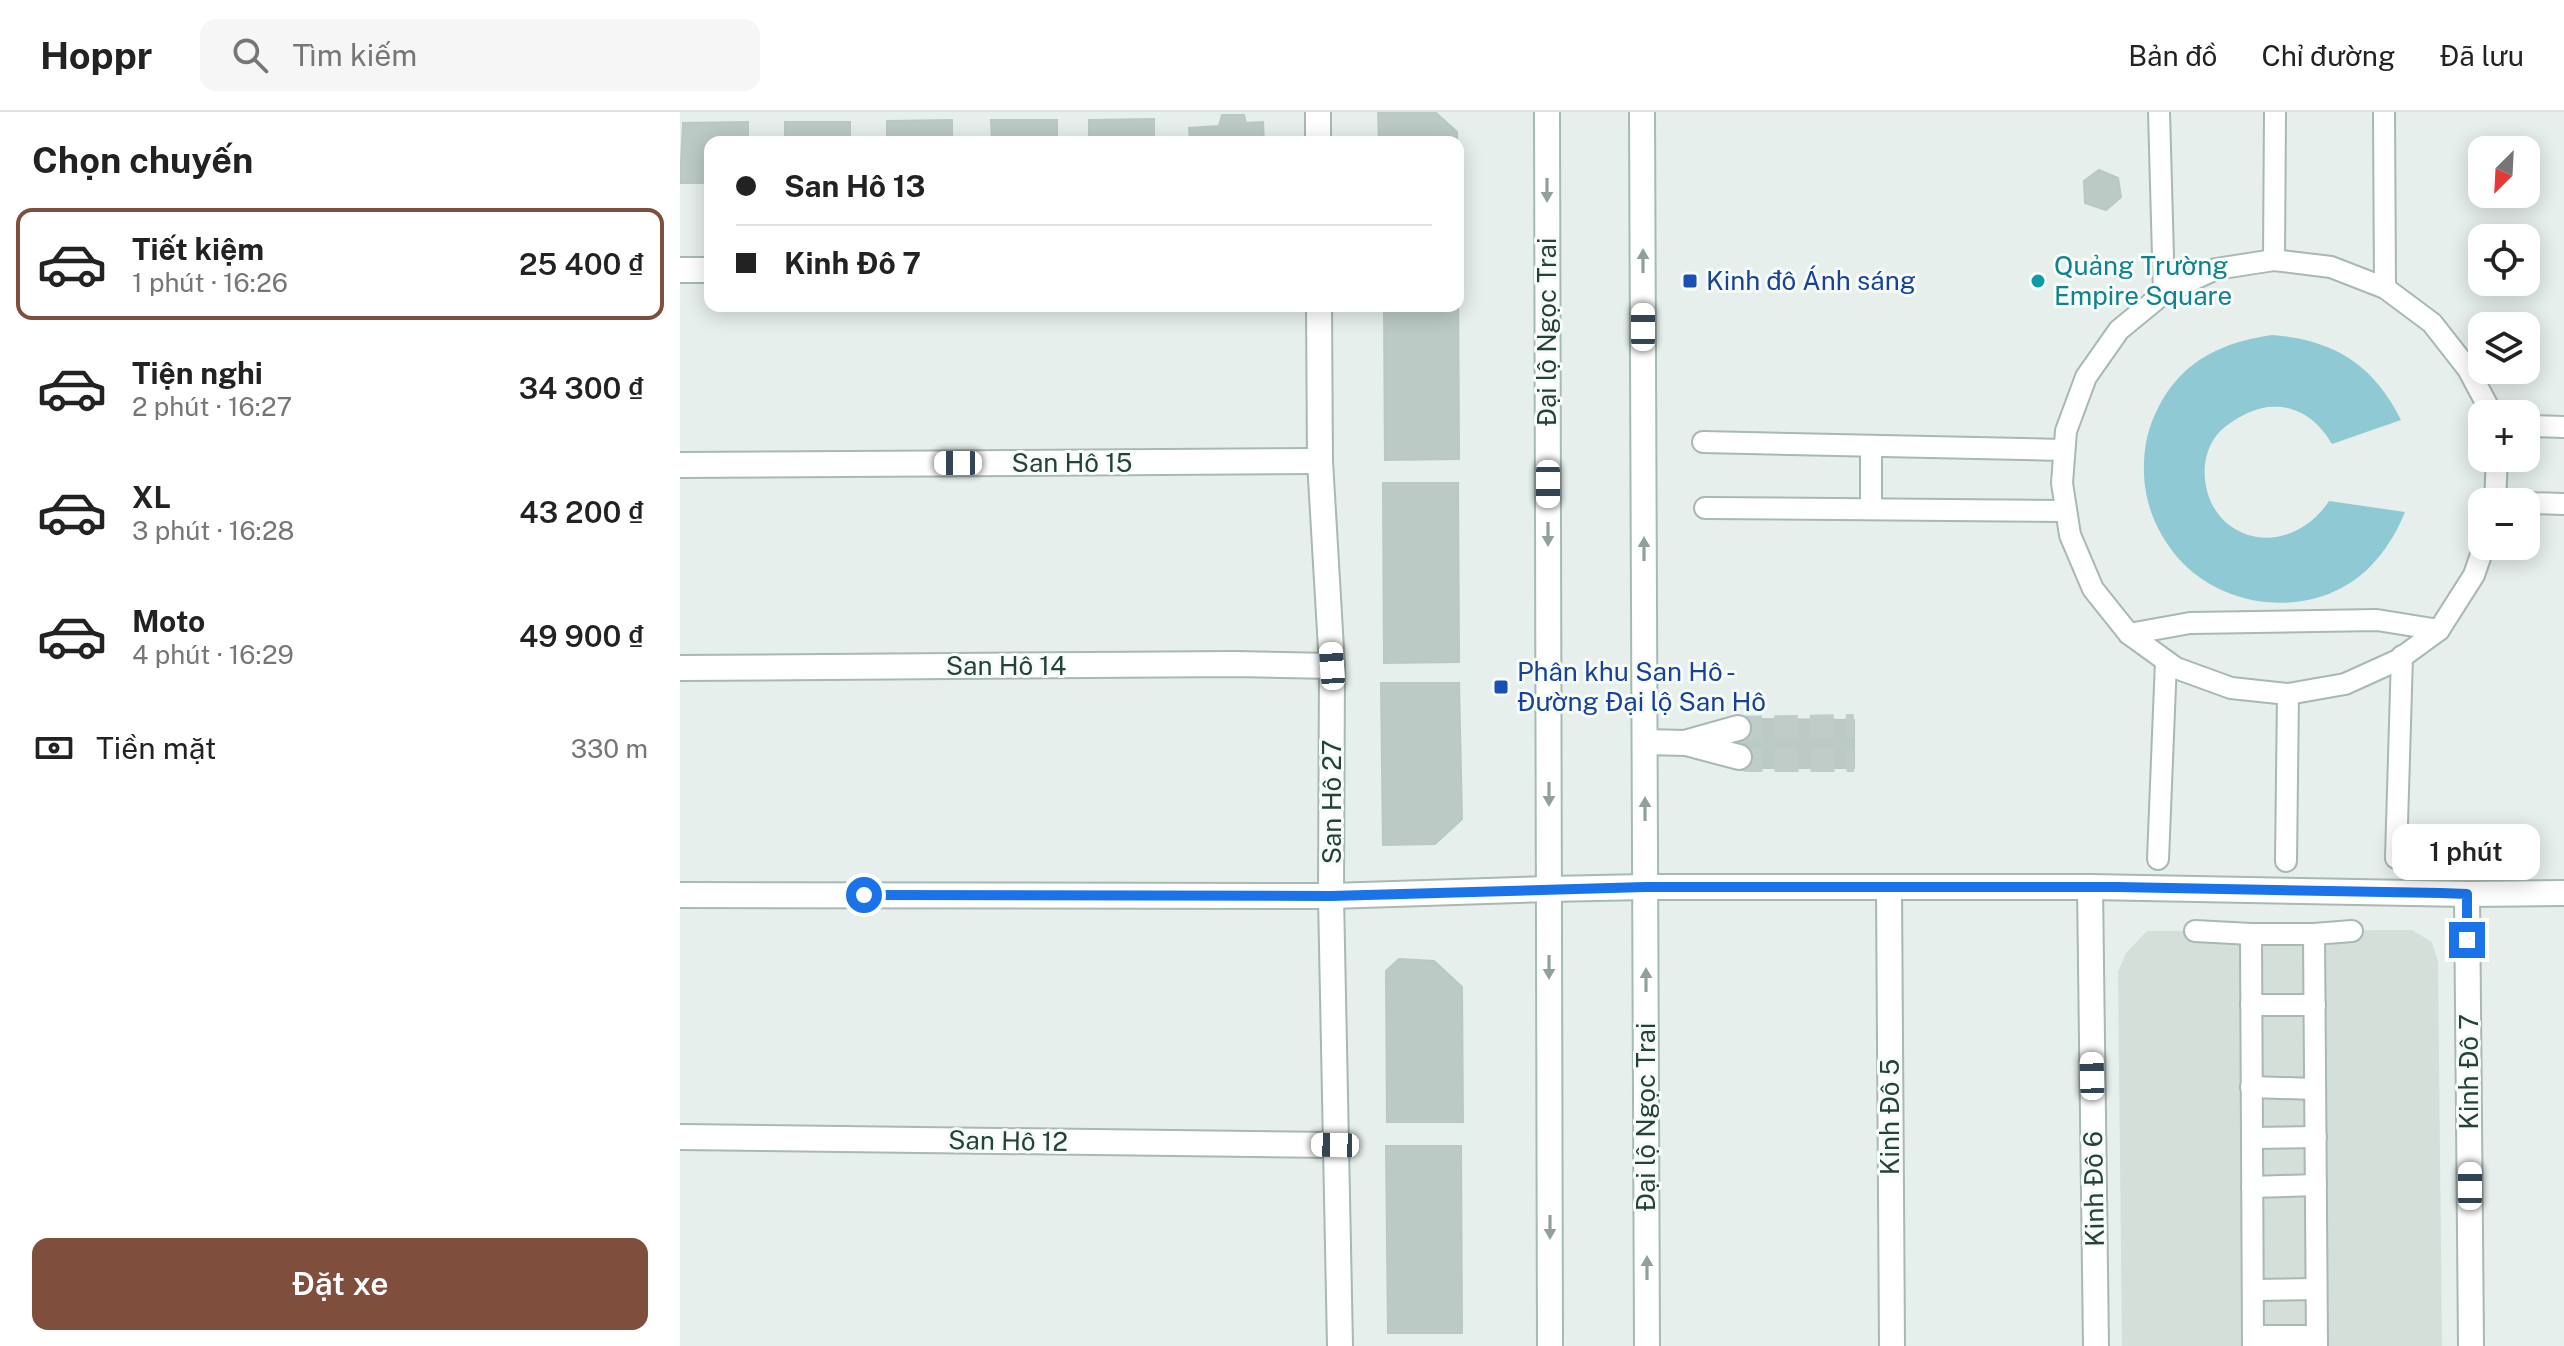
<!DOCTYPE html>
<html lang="vi">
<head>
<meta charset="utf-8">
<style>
  :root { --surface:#fff; --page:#f6f6f6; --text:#222; --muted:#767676; --line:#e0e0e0; --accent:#804e3d }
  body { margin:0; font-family:"Public Sans",sans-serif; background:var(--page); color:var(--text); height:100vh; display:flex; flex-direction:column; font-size:30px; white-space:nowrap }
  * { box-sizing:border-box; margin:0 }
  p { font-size:26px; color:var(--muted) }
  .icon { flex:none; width:44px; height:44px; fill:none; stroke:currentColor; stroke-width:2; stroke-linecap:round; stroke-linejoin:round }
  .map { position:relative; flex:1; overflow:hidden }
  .sheet { display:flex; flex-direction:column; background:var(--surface); width:680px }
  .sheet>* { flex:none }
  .guide { position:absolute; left:24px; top:24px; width:760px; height:176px; border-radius:16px; box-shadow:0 4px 20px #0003; display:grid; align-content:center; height:176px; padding:0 32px; background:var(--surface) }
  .needle { width:52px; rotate:204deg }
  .tools { position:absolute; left:1788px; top:24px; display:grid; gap:16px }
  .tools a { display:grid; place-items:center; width:72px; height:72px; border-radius:16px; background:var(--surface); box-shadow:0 4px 20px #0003; font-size:40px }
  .end { position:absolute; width:36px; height:36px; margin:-18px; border:10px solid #1a73e8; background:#fff; box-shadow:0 0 0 4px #fff }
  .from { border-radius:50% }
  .bubble { position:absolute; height:56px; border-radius:16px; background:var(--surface); box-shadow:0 4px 20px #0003; font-size:26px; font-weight:600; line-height:56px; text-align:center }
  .car { position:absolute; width:24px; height:48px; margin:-24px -12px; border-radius:10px; box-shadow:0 0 6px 2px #0007; background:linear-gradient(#fff 24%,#345 0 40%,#fff 0 76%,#345 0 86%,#fff 0) }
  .guide b { display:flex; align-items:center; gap:28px; height:76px; font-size:30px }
  .guide b+b { border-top:2px solid var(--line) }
  .guide i { width:20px; height:20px; background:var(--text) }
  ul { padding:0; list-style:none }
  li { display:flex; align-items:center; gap:24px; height:112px; margin:0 16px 12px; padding:0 16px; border:4px solid transparent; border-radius:16px }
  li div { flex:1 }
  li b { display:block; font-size:30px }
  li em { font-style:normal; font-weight:600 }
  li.selected { border-color:var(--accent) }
  li>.icon { width:72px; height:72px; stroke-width:1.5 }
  h2 { padding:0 32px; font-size:36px; line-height:96px }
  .pay { display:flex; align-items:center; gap:20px; height:88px; padding:0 32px; font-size:30px }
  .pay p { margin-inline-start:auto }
  .cta { display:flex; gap:16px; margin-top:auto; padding:16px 32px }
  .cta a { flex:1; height:92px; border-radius:16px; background:var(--accent); color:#fff; font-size:32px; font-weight:600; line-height:92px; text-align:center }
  header { display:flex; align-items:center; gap:48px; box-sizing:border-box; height:112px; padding:0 40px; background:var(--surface); border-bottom:2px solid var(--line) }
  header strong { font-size:38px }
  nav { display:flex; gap:44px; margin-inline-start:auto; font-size:28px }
  .search { width:560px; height:72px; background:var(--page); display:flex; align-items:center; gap:20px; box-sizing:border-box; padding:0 28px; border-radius:16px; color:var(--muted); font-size:30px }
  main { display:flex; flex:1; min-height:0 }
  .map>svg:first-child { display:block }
  .built { fill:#d4dfda }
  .water { fill:#8ec9d4 }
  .building { fill:#bbcac4; stroke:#b8c9c2; stroke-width:2 }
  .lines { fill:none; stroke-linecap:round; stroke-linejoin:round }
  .minor-tunnel { stroke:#bfccc8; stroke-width:24; stroke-dasharray:24 12; stroke-linecap:butt }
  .pedestrian-casing { stroke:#a8b8b2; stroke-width:24 }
  .minor-casing { stroke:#a8b8b2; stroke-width:28 }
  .secondary-casing { stroke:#a4bbb3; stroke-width:28 }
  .pedestrian { stroke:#fff; stroke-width:20 }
  .minor { stroke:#fff; stroke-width:24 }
  .secondary { stroke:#fff; stroke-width:24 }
  .oneway { fill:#92a09c }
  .route { stroke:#1a73e8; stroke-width:10 }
  .transit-dot { fill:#1a4fb4; stroke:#f7fbf9; stroke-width:3 }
  .culture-dot { fill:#0f9aa8; stroke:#f7fbf9; stroke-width:3 }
  .labels { text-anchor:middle; stroke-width:6; stroke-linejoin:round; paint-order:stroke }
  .culture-label { font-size:26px; fill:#0d838f; stroke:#f7fbf9; text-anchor:start }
  .transit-label { font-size:26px; fill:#164399; stroke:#f7fbf9; text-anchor:start }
  .street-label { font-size:26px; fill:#24423a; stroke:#f7fbf9 }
</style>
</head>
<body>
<header>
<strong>Hoppr</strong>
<div class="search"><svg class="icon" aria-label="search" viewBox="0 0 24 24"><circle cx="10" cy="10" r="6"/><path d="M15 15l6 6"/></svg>Tìm kiếm</div>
<nav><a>Bản đồ</a><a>Chỉ đường</a><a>Đã lưu</a></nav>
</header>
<main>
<section class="sheet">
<h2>Chọn chuyến</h2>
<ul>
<li class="selected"><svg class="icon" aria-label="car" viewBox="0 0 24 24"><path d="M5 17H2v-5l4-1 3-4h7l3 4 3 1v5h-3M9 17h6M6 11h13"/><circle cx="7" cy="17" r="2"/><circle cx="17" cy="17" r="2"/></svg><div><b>Tiết kiệm</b><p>1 phút · 16:26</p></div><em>25 400 ₫</em></li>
<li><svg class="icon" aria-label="car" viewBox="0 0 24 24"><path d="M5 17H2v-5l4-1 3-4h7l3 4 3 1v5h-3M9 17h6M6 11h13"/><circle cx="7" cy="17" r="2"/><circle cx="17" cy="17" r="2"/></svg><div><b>Tiện nghi</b><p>2 phút · 16:27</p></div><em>34 300 ₫</em></li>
<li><svg class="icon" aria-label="car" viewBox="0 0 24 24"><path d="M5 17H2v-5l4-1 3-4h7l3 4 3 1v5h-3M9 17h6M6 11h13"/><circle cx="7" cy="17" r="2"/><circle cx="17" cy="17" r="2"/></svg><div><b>XL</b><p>3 phút · 16:28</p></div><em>43 200 ₫</em></li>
<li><svg class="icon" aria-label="car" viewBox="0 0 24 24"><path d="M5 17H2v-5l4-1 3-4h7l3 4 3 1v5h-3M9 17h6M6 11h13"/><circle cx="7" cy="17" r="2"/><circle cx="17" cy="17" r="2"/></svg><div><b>Moto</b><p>4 phút · 16:29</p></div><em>49 900 ₫</em></li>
</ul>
<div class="pay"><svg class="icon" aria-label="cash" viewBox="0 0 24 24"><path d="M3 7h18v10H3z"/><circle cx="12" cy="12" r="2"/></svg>Tiền mặt<p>330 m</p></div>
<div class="cta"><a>Đặt xe</a></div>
</section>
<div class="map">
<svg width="1884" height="1234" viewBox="0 0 1884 1234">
  <rect width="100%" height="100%" fill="#e6efeb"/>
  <!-- built -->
  <polygon class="built" points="1732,818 1752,830 1758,850 1762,1234 1442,1234 1438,860 1446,841 1467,819"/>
  <!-- water -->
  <path class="water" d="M1592,223c62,5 101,29 129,85l-69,24c-14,-24 -35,-40 -64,-37 -15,2 -28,9 -39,17 -34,22 -31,77 0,101 35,26 79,9 100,-24l76,11c-7,17 -16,33 -28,47 -50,61 -149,56 -199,-1 -20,-24 -32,-50 -34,-82 -1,-26 3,-47 15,-70 24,-46 64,-64 113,-71z"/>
  <!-- building -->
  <g class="building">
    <polygon points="698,0 755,0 777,20 777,30 699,30"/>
    <polygon points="542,3 564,3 566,11 583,10 584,30 510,30 509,16 539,14"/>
    <polygon points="474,7 474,27 491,27 491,30 404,30 409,29 409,8"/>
    <polygon points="272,8 272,28 289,28 289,30 207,30 207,9"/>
    <polygon points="311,8 377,8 377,28 394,27 394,30 306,30 312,30"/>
    <polygon points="68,10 68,30 30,30 30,71 0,71 3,11"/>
    <polygon points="105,10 170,10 170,30 187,30 105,30"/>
    <polygon points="1419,58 1438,66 1441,85 1426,98 1405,91 1404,69"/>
    <polygon points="778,168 779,347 705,348 704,194 778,194"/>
    <polygon points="703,371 778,371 779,550 704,551"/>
    <polygon points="701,571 779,571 782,707 755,732 703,733"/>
    <polygon points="1058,607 1174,608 1174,656 1059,656"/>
    <polygon points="719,847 754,849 782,875 783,1010 707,1010 706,859"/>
    <polygon points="706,1034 781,1034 782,1221 708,1221"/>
  </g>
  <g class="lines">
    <!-- minor-tunnel -->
    <g class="minor-tunnel">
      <polyline points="1058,616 1174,614"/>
      <polyline points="1059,645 1068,648 1174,648"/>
    </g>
    <!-- pedestrian casing -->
    <g class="pedestrian-casing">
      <g id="pedestrian">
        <polyline points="1479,0 1484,181"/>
        <polyline points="1704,0 1705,176"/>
        <polyline points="1594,148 1595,0"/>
        <polyline points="1846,314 1884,315"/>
        <polyline points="1023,330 1384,338"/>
        <polyline points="1815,390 1817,346"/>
        <polyline points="1846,391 1884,392"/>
        <polyline points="1025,396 1386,399"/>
        <polyline points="1191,397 1191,334"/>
        <polyline points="1804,434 1794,463 1759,518 1718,548 1665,572 1608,582 1551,576 1496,556 1449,522 1413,477 1390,423 1382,371 1386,319 1406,265 1439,218 1484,181 1536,157 1594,148 1651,155 1705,176 1752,211 1788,257 1812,302"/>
        <polyline points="1449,522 1510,511 1697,508 1759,518"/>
        <polyline points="1716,746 1722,544"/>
        <polyline points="1478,747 1486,549"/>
        <polyline points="1606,749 1608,582"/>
        <polyline points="1515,819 1571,822"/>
        <polyline points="1634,822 1672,819"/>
        <polyline points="1571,893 1635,893"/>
        <polyline points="1571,975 1635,977"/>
        <polyline points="1572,1026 1636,1025"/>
        <polyline points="1572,1075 1636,1073"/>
        <polyline points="1573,1178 1636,1177"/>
        <polyline points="1573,1224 1637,1224"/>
        <polyline points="1573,1234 1571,822 1634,822 1637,1234"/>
      </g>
    </g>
    <!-- minor casing -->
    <g class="minor-casing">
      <g id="minor">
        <polyline points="638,0 638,30"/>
        <polyline points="0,158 30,158"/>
        <polyline points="639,194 640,349 652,554 651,784 660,1234"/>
        <polyline points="0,353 640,349"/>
        <polyline points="0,556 555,552 652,554"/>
        <polyline points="965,630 1006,631 1059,645"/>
        <polyline points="1008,630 1058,616"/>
        <polyline points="965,775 1410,775 1787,782 1884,781"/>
        <polyline points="1410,775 1416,1234"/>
        <polyline points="1209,776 1212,1234"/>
        <polyline points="1787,782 1791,1234"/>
        <polyline points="0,783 651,784 869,777"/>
        <polyline points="0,1025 655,1033"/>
      </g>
    </g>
    <!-- secondary casing -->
    <g class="secondary-casing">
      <g id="secondary">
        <polyline points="867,0 870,1234"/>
        <polyline points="962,0 967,1234"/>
        <polyline points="869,777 965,775"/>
      </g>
    </g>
    <!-- pedestrian -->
    <use href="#pedestrian" class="pedestrian"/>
    <!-- minor -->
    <use href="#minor" class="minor"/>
    <!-- secondary -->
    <use href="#secondary" class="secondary"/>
  </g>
  <!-- one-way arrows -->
  <defs><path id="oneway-solid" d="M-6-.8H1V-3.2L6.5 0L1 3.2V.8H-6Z" transform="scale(2)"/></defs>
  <g class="oneway">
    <use href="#oneway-solid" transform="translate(867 78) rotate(90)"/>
    <use href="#oneway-solid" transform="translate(963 149) rotate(-90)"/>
    <use href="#oneway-solid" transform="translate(868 422) rotate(90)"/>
    <use href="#oneway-solid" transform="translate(964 437) rotate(-90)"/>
    <use href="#oneway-solid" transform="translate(869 682) rotate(90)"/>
    <use href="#oneway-solid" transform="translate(965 697) rotate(-90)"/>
    <use href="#oneway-solid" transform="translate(869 855) rotate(90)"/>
    <use href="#oneway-solid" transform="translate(966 868) rotate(-90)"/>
    <use href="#oneway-solid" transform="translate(870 1115) rotate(90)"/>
    <use href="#oneway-solid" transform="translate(967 1156) rotate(-90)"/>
  </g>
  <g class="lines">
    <!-- route -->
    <polyline class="route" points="184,783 651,784 965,775 1437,775 1761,781 1787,782 1787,828"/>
  </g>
  <!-- markers -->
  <g class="transit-dot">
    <rect x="1002" y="161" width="16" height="16" rx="4"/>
    <rect x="813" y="567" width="16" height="16" rx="4"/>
  </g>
  <circle class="culture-dot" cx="1358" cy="169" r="8"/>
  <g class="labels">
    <!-- culture labels -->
    <g class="culture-label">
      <text x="1374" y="163">Quảng Trường<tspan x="1374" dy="30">Empire Square</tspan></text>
    </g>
    <!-- transit labels -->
    <g class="transit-label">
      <text x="1026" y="178">Kinh đô Ánh sáng</text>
      <text x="837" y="569">Phân khu San Hô -<tspan x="837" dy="30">Đường Đại lộ San Hô</tspan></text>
    </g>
    <!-- street labels -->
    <g class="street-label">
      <text transform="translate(867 220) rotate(-90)" y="9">Đại lộ Ngọc Trai</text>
      <text x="392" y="360">San Hô 15</text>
      <text x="326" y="563">San Hô 14</text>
      <text transform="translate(652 690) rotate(-90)" y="9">San Hô 27</text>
      <text transform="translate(1789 960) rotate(-90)" y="9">Kinh Đô 7</text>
      <text transform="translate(966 1005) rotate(-90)" y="9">Đại lộ Ngọc Trai</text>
      <text transform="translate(1210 1005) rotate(-90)" y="9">Kinh Đô 5</text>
      <text transform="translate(328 1029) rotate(1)" y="9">San Hô 12</text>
      <text transform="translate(1414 1077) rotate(-91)" y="9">Kinh Đô 6</text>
    </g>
  </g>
</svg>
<div class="tools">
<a><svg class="needle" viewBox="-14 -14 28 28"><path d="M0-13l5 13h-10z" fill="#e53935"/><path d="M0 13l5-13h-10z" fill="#767676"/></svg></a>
<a><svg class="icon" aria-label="locate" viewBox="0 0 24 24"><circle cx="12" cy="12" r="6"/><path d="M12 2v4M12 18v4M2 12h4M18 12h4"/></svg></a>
<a><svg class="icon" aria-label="layers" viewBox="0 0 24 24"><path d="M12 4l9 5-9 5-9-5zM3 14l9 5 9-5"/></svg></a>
<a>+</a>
<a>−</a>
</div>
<i class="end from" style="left:184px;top:783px"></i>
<i class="end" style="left:1787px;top:828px"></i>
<div class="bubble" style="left:1712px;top:712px;width:148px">1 phút</div>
<i class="car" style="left:963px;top:215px;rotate:0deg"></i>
<i class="car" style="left:278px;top:351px;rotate:270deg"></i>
<i class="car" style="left:868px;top:372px;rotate:180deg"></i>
<i class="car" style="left:652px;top:554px;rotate:356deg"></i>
<i class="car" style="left:1412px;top:964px;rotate:359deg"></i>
<i class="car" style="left:655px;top:1033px;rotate:271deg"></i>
<i class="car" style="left:1790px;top:1074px;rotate:0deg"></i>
<div class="guide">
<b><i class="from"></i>San Hô 13</b>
<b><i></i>Kinh Đô 7</b>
</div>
</div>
</main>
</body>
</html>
